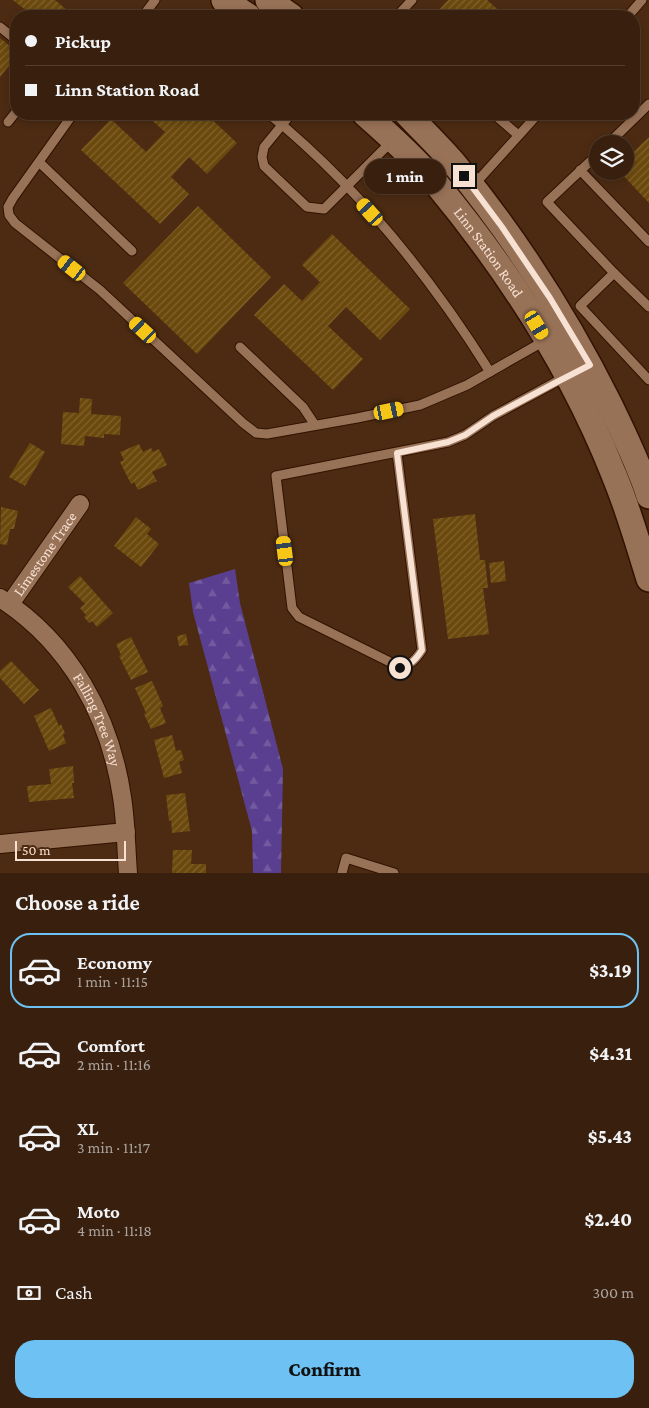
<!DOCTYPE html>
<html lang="en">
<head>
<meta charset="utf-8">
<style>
  :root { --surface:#39200e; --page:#402817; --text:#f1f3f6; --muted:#aba39e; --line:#533e2e; --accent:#6ec2f3 }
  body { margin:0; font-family:"Crimson Pro",serif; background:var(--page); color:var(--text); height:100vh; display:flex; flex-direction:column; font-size:19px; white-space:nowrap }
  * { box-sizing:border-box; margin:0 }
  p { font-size:16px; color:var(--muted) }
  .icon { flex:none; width:28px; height:28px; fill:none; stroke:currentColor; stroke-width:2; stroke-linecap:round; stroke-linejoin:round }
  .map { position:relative; height:873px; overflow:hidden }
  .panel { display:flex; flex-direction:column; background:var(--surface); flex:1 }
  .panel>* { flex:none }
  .top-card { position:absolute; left:10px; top:10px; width:630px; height:110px; border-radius:20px; box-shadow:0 2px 8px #0003,0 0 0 1px var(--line); display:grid; align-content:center; height:110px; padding:0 15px; background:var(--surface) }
  .fabs { position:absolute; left:589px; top:135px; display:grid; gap:10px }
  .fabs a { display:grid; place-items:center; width:45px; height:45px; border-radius:50%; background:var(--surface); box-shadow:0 2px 8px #0003,0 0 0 1px var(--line); font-size:25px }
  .scale { position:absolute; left:15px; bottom:12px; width:111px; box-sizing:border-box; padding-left:5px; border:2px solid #f7e1d3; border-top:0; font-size:14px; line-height:18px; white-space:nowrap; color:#f7e1d3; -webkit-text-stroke:4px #4c2b12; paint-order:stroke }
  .end { position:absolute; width:22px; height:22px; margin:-11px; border:6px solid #f7e1d3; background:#111; box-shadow:0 0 0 2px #111 }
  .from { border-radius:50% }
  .bubble { position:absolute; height:35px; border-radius:18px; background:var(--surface); box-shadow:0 2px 8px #0003,0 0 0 1px var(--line); font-size:16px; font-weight:800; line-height:35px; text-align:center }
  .car { position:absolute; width:15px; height:30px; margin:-15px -8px; border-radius:6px; box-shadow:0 0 4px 1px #0007; background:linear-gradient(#f5c518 24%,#345 0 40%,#f5c518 0 76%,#345 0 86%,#f5c518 0) }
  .top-card b { display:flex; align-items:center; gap:18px; height:48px; font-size:19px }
  .top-card b+b { border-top:1px solid var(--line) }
  .top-card i { width:12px; height:12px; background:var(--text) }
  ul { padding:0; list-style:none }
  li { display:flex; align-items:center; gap:15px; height:75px; margin:0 10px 8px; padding:0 5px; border:2px solid transparent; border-radius:20px }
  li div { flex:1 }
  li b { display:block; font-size:19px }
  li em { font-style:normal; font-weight:800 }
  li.selected { border-color:var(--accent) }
  li>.icon { width:45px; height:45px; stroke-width:1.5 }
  h2 { padding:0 15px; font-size:22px; line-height:60px }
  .pay { display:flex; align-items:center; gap:12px; height:55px; padding:0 15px; font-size:19px }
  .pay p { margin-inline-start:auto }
  .action { display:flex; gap:10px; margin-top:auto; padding:10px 15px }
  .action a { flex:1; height:58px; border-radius:20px; background:var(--accent); color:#111; font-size:20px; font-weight:800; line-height:58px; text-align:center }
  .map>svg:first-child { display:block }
  .forest { fill:url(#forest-firs) }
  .building { fill:url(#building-hatch) }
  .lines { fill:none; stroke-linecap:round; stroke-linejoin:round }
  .lane-casing { stroke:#311200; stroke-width:11 }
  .street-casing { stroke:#311200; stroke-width:20 }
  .secondary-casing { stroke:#311200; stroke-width:28 }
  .lane { stroke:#987257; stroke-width:9 }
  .street { stroke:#987257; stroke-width:18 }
  .secondary { stroke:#987257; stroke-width:25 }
  .route { stroke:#f7e1d3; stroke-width:6 }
  .labels { text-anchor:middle; stroke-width:5; stroke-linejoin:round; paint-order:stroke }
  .street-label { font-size:15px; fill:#f7e1d3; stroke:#4c2b12 }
</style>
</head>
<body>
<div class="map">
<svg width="649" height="873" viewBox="0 0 649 873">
  <defs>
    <pattern id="forest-firs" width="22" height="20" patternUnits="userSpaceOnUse" patternTransform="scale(1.25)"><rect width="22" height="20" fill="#5a3f90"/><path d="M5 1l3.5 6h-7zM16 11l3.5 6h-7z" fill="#725a9f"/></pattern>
    <pattern id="building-hatch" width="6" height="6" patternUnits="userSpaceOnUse" patternTransform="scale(1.25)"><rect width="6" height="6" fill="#6b490d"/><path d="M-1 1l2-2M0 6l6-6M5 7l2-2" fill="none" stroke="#81632f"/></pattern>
  </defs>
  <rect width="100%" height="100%" fill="#4c2b12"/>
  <!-- forest -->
  <polygon class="forest" points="235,569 240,603 283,769 281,873 253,873 252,831 193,612 189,583"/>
  <!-- building -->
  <g class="building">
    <polygon points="13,0 55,0 74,16 33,16"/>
    <polygon points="448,0 487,0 505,16 433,16"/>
    <polygon points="0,38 16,51 16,57 0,77"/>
    <polygon points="145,114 206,114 237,143 207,174 189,157 171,177 189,194 160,224 81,150 111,119 146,152 165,132"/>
    <polygon points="649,137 649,203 619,171 625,171 625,160"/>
    <polygon points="198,206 271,277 197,354 123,283"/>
    <polygon points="332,234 410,309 380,340 346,307 328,326 363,359 333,390 254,315 284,284 302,301 320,282 302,265"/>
    <polygon points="80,398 92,399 91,414 121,416 120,435 104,434 104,438 85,436 84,446 61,444 63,412 79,413"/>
    <polygon points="30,443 45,452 25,486 9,477"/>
    <polygon points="139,444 143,452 151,448 153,452 159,449 167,465 152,472 157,481 138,490 134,482 131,484 120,462 124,460 120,452"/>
    <polygon points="1,507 18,511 14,529 10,529 7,545 0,544"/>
    <polygon points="475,514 480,560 485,560 488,588 483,588 489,634 448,639 433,519"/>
    <polygon points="136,517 151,529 147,534 159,544 141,567 114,546"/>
    <polygon points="504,561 506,581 491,583 489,563"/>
    <polygon points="80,576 113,613 97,627 92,621 89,623 84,617 86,615 80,608 85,604 68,587"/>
    <polygon points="186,634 188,645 179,646 177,636"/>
    <polygon points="131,637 148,672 131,680 119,656 121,655 116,644"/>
    <polygon points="11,661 39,690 24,704 0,678 0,671"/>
    <polygon points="152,681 163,706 160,708 166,723 151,729 144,714 146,713 135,688"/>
    <polygon points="51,708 59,726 61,724 65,733 63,735 66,743 49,751 34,716"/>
    <polygon points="172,735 176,751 181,750 184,760 179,762 182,773 164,778 154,740"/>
    <polygon points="73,766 74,783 72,783 74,798 29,802 27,786 51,784 49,769"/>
    <polygon points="185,793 190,831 172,833 171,820 169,821 166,795"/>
    <polygon points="173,850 192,850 191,864 206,864 206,873 172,873"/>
  </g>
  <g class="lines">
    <!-- lane casing -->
    <g class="lane-casing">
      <g id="lane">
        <polyline points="143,16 155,0"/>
        <polyline points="397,16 412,0"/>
        <polyline points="628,16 642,0"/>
        <polyline points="0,27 16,40"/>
        <polyline points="73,114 13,198 8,207 9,215 15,223 100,290 243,423 256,433 267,434 357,418 420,405 467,385 546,340"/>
        <path d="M269,114c88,72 161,162 221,258"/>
        <polyline points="291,114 264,147 262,157 264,166 307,207 324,209 392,141"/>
        <polyline points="494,114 518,135"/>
        <polyline points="8,122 16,112"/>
        <polyline points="608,144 649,104"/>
        <polyline points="598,154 547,202 614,273 580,306 649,380"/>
        <polyline points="39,162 132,251"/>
        <polyline points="580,170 649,242"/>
        <polyline points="473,186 538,114"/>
        <polyline points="614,273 649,307"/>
        <polyline points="240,347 303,407 315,425"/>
        <path d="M397,453l25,197c-6,9 -11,15 -22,17l-101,-50 -7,-9 -16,-132 172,-34 17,-7 28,-19 72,-39"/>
        <polyline points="342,873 346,858 394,873"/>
      </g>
    </g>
    <!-- street casing -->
    <g class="street-casing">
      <g id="street">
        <path id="s1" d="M0,598c70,45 110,118 122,199 4,25 4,51 6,76"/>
        <path id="s2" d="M10,604l70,-100"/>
        <polyline points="0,844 126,832"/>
      </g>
    </g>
    <!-- secondary casing -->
    <g class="secondary-casing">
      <g id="secondary">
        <polyline points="224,0 248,16"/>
        <polyline points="268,0 291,16"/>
        <path id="s3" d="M365,114c24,21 49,44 70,68 73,88 137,187 179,293 14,33 24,69 35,104"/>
        <path d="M407,114c16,17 34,34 49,52 60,73 112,155 154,239 14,30 29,59 39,91"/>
      </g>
    </g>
    <!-- lane -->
    <use href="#lane" class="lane"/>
    <!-- street -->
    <use href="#street" class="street"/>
    <!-- secondary -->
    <use href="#secondary" class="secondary"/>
  </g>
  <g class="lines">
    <!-- route -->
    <path class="route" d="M400,668c11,-3 16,-9 22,-18l-25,-197 51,-11 17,-7 28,-19 62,-33 35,-18 -40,-67 -48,-71 -38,-51"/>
  </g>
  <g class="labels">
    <!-- street labels -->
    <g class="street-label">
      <text dy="5" stroke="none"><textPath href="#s3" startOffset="186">Linn Station Road</textPath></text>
      <text dy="5" stroke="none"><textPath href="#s2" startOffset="61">Limestone Trace</textPath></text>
      <text dy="5" stroke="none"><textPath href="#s1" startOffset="159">Falling Tree Way</textPath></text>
    </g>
  </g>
</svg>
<div class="fabs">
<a><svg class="icon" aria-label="layers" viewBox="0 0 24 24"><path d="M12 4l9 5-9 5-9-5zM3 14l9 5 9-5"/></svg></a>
</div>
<div class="scale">50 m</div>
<i class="end from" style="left:400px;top:668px"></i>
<i class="end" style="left:464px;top:176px"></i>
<div class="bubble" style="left:364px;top:159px;width:82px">1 min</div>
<i class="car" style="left:370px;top:212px;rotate:318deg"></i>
<i class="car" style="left:72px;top:268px;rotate:308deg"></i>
<i class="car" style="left:537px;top:325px;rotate:149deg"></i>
<i class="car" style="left:143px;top:330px;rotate:313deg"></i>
<i class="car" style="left:389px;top:411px;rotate:78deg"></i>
<i class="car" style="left:285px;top:551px;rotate:353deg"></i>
<div class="top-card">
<b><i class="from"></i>Pickup</b>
<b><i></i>Linn Station Road</b>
</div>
</div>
<section class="panel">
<h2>Choose a ride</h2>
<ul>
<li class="selected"><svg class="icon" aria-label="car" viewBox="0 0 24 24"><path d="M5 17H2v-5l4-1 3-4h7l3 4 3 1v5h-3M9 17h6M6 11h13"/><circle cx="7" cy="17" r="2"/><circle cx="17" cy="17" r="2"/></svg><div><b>Economy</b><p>1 min · 11:15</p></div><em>$3.19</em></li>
<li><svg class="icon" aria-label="car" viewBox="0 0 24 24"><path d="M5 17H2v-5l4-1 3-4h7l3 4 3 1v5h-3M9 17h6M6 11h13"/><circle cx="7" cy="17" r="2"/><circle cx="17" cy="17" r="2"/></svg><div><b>Comfort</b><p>2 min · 11:16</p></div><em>$4.31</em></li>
<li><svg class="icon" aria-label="car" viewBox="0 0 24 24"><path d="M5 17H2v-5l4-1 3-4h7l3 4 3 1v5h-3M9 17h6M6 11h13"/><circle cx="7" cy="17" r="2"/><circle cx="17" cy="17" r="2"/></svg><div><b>XL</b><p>3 min · 11:17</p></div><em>$5.43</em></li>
<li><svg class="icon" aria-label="car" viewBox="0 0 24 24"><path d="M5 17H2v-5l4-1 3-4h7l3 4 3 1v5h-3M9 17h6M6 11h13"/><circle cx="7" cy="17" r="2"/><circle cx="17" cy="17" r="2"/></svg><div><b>Moto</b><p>4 min · 11:18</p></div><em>$2.40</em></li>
</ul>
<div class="pay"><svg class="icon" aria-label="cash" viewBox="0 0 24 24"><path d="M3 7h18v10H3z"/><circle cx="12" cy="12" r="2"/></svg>Cash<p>300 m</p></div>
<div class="action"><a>Confirm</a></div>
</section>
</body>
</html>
